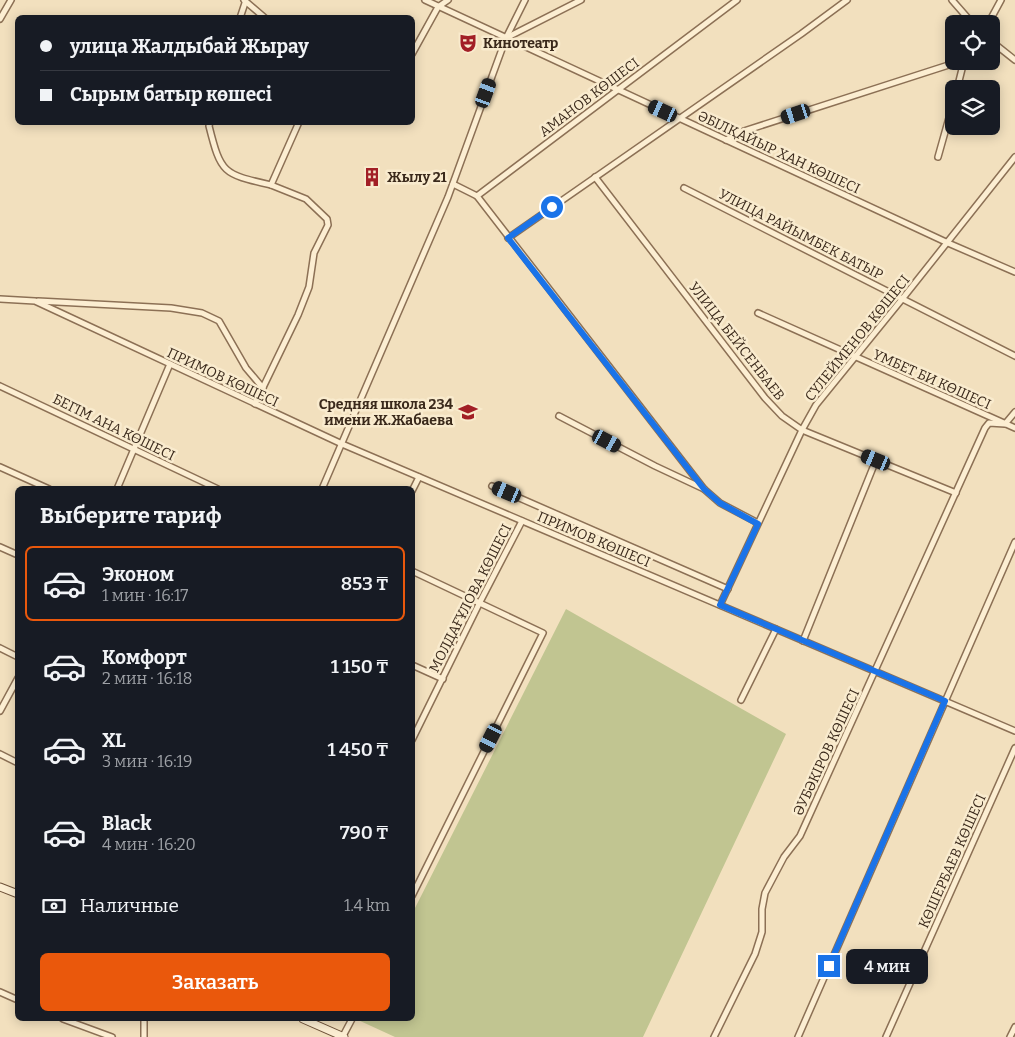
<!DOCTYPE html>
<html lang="ru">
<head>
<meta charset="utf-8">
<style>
  :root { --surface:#171b24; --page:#242831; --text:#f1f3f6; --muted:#9ea1a6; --line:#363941; --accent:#ea580c }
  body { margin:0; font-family:Bitter,serif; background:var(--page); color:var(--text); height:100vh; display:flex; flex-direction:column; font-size:19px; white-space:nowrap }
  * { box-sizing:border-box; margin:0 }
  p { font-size:16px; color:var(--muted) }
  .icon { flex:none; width:28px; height:28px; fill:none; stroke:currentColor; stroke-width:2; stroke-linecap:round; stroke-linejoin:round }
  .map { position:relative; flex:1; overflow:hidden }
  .panel { position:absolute; left:15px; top:486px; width:400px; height:535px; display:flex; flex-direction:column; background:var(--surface); border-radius:8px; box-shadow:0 2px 12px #0003 }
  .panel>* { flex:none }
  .banner { position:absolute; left:15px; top:15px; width:400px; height:110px; border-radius:8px; box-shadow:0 2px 12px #0003; display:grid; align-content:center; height:110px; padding:0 25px; background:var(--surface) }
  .tools { position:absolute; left:945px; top:15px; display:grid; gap:10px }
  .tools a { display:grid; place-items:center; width:55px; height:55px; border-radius:8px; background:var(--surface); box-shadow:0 2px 12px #0003; font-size:25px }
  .end { position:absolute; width:22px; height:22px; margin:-11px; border:6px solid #1a73e8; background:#fff; box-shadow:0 0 0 2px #fff }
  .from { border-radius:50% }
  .bubble { position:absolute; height:35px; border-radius:8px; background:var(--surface); box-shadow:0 2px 12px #0003; font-size:16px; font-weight:600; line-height:35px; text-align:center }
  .car { position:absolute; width:15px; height:30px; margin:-15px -8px; border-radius:6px; box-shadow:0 0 4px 1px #0007; background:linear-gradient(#222 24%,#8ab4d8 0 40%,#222 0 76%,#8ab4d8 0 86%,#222 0) }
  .banner b { display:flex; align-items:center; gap:18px; height:48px; font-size:19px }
  .banner b+b { border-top:1px solid var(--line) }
  .banner i { width:12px; height:12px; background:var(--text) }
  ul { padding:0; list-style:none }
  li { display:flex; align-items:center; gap:15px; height:75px; margin:0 10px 8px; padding:0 15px; border:2px solid transparent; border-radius:8px }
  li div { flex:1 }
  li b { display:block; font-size:19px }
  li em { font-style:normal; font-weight:600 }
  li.current { border-color:var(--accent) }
  li>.icon { width:45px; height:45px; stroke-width:1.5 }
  h2 { padding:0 25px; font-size:22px; line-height:60px }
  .pay { display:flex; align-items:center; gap:12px; height:55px; padding:0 25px; font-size:19px }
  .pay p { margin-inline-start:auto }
  .button { display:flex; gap:10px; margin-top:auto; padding:10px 25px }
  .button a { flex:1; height:58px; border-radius:8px; background:var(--accent); color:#fff; font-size:20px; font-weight:600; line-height:58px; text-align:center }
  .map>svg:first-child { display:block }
  .cemetery { fill:#c1c591 }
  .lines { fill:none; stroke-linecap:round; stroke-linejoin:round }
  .street-casing { stroke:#8c7055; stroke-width:8 }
  .secondary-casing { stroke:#6e5138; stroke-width:9 }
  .street { stroke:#fceed2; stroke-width:5 }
  .secondary { stroke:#fceed2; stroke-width:7 }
  .route { stroke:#1a73e8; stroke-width:6 }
  .labels { text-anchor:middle; stroke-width:5; stroke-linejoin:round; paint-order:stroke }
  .poi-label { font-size:14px; font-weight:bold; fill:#3a291b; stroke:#f9ebce; text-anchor:start }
  .street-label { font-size:14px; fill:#3a291b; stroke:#f9ebce }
</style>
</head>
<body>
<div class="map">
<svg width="1015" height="1037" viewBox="0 0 1015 1037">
  <rect width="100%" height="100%" fill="#f2e0be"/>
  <!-- cemetery -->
  <polygon class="cemetery" points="566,609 786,734 643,1037 395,1037 358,1020 412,1019 413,912"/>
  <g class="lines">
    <!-- street casing -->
    <g class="street-casing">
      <g id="street">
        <polyline points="244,0 265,18"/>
        <polyline points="425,0 948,243 1015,272"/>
        <polyline points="952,0 973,24"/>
        <polyline points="240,18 245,3"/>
        <polyline points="0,19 11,0"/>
        <polyline points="988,24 1001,0"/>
        <polyline points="506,38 581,0"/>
        <polyline points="991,41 1015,60"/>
        <polyline points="412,54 438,7 448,0"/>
        <polyline points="957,89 964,61"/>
        <path d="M210,122l-1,4c12,48 14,48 62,59"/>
        <polyline points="726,140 741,132 961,61"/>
        <polyline points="938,157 954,100"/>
        <polyline points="595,177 765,398 782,416 802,430 956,493"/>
        <polyline points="453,184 477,196 737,0"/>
        <polyline points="684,188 1015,356"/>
        <polyline points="477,196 704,489 720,503 758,523"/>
        <polyline points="508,238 801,34 847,0"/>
        <polyline points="0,299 35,301 342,444 1015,731"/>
        <polyline points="38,301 171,308 202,313 219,321 246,368 263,388"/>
        <polyline points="758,313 1015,428"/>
        <polyline points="0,386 218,489"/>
        <polyline points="255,404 298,315 309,287 314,253 328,225 327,219 306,199 271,185 299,122"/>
        <polyline points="559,416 655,466 704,489"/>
        <polyline points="0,467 49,489"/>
        <polyline points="492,486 728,589"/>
        <polyline points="117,489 170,364"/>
        <polyline points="322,489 448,197 506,38 525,0"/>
        <polyline points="412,491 419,477"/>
        <polyline points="0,547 18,555"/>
        <polyline points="412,571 543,633 412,896"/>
        <polyline points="720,605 802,430 816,405 903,298 1015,157"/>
        <polyline points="803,641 876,460"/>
        <polyline points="0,648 18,657"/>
        <polyline points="412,665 443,679"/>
        <polyline points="741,700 776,629"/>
        <polyline points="0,711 18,678"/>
        <polyline points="412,740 480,602 522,521"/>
        <polyline points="0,754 18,763"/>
        <polyline points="0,992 18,1000"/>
        <polyline points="63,1019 112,1037"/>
        <polyline points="144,1019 144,1037"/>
        <polyline points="343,1036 352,1019"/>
        <polyline points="714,1037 755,954 762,932 762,909 765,893 784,857 800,836 985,428 989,423 1005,424 1015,412"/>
        <polyline points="798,1037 1015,542"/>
        <polyline points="886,1037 1015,748"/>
        <polyline points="1010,1037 1015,1027"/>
      </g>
    </g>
    <!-- secondary casing -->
    <g class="secondary-casing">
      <g id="secondary">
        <polyline points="0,887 18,894"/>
        <polyline points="303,1019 344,1037"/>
      </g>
    </g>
    <!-- street -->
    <use href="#street" class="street"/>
    <!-- secondary -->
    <use href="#secondary" class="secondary"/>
  </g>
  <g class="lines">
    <!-- route -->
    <polyline class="route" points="552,207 508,238 704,489 720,503 758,524 720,605 945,701 829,966"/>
  </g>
  <!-- icons -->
  <defs>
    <g id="theatre-bare" transform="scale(1.5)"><path d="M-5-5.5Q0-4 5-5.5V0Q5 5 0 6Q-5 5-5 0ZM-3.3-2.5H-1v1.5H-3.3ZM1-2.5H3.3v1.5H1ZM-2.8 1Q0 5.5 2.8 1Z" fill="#a21f26" stroke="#f9ebce" stroke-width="2.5" paint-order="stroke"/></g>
    <g id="building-bare" transform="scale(1.5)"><path d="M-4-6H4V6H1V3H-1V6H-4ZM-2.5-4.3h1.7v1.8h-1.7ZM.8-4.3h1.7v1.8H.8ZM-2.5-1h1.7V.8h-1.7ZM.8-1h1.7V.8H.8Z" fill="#a21f26" stroke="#f9ebce" stroke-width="2.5" paint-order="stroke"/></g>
    <g id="school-bare" transform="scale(1.5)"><path d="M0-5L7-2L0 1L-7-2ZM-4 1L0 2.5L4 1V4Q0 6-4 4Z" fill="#a21f26" stroke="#f9ebce" stroke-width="2.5" paint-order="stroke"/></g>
  </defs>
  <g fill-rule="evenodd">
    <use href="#theatre-bare" x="468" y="43"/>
    <use href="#building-bare" x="372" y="177"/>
    <use href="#school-bare" x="468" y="412"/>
  </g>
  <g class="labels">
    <!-- poi labels -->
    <g class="poi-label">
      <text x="483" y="48">Кинотеатр</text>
      <text x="387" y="182">Жылу 21</text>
      <text x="453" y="409" text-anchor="end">Средняя школа 234<tspan x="453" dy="16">имени Ж.Жабаева</tspan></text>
    </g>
    <!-- street labels -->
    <g class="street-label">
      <text transform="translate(589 97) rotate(-37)" y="5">АМАНОВ КӨШЕСІ</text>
      <text transform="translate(779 152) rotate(25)" y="5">ӘБІЛҚАЙЫР ХАН КӨШЕСІ</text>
      <text transform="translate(801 234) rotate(27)" y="5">УЛИЦА РАЙЫМБЕК БАТЫР</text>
      <text transform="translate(857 338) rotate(-51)" y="5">СҮЛЕЙМЕНОВ КӨШЕСІ</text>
      <text transform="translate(737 341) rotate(52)" y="5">УЛИЦА БЕЙСЕНБАЕВ</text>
      <text transform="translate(223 377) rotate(25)" y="5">ПРИМОВ КӨШЕСІ</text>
      <text transform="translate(932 379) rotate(24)" y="5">ҮМБЕТ БИ КӨШЕСІ</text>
      <text transform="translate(114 427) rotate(26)" y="5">БЕГІМ АНА КӨШЕСІ</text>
      <text transform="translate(594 539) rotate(23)" y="5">ПРИМОВ КӨШЕСІ</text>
      <text transform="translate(470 598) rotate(-63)" y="5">МОЛДАҒҰЛОВА КӨШЕСІ</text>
      <text transform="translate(826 752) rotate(-65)" y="5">ӘУБӘКІРОВ КӨШЕСІ</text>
      <text transform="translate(952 861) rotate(-66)" y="5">КӨШЕРБАЕВ КӨШЕСІ</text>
    </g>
  </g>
</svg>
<div class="tools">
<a><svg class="icon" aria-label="locate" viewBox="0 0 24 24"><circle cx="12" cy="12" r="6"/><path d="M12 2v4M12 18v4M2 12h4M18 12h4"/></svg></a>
<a><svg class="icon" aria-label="layers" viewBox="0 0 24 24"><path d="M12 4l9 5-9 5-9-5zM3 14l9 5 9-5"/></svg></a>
</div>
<i class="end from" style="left:552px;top:207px"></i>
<i class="end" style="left:829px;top:966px"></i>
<div class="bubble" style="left:846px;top:949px;width:82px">4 мин</div>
<i class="car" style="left:486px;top:93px;rotate:20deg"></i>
<i class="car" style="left:663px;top:111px;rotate:295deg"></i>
<i class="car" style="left:796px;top:114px;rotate:252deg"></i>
<i class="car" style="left:607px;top:441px;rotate:118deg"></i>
<i class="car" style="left:876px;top:460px;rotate:292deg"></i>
<i class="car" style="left:507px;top:492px;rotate:293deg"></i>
<i class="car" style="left:491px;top:738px;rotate:207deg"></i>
<div class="banner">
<b><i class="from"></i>улица Жалдыбай Жырау</b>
<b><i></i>Сырым батыр көшесі</b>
</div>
<section class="panel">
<h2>Выберите тариф</h2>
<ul>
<li class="current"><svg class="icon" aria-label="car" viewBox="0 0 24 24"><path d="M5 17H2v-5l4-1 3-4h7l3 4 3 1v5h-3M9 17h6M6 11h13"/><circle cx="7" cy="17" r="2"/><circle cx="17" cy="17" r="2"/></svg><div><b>Эконом</b><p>1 мин · 16:17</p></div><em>853 ₸</em></li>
<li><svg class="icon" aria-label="car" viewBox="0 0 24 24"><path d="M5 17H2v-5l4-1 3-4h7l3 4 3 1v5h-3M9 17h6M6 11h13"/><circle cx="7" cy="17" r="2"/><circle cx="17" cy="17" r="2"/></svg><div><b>Комфорт</b><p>2 мин · 16:18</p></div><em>1 150 ₸</em></li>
<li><svg class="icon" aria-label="car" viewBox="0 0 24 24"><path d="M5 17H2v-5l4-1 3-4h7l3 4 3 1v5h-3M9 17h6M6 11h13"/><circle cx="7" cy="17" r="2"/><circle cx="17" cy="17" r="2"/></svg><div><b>XL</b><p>3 мин · 16:19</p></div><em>1 450 ₸</em></li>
<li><svg class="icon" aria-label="car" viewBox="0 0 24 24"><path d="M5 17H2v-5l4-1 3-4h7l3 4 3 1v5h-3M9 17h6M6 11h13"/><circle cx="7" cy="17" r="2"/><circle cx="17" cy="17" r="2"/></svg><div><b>Black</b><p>4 мин · 16:20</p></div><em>790 ₸</em></li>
</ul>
<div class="pay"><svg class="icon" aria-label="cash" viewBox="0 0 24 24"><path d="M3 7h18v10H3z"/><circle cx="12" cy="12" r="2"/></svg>Наличные<p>1.4 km</p></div>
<div class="button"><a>Заказать</a></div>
</section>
</div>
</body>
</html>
